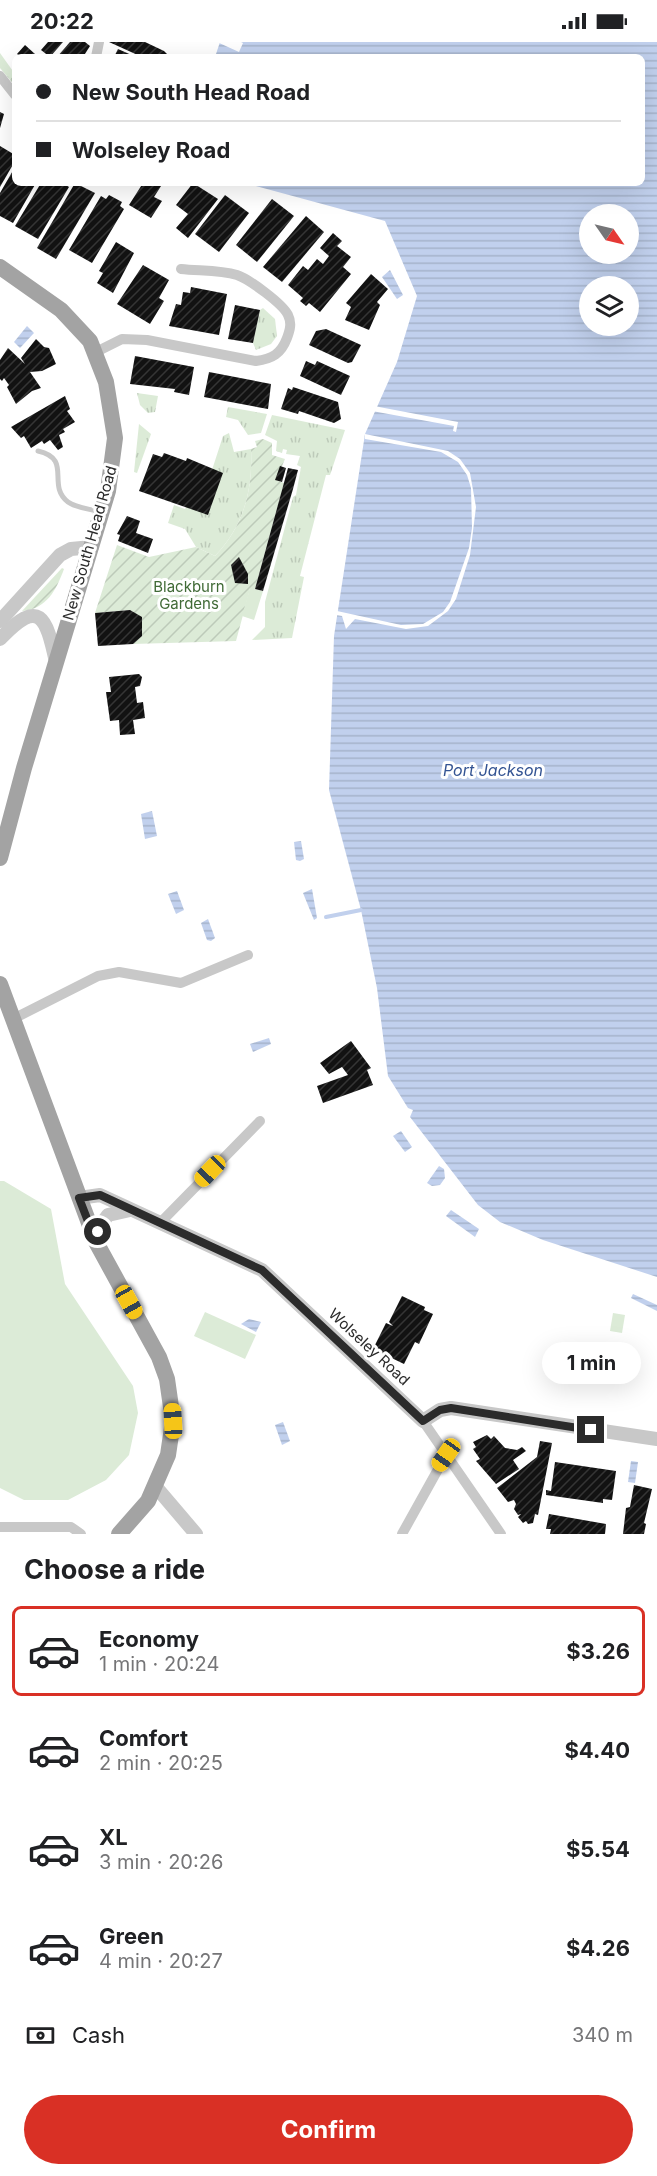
<!DOCTYPE html>
<html lang="en">
<head>
<meta charset="utf-8">
<style>
  :root { --surface:#fff; --page:#f6f6f6; --text:#202124; --muted:#757577; --line:#e0e0e0; --accent:#d93025 }
  body { margin:0; font-family:Inter,sans-serif; background:var(--page); color:var(--text); height:100vh; display:flex; flex-direction:column; font-size:22px; white-space:nowrap }
  * { box-sizing:border-box; margin:0 }
  p { font-size:20px; color:var(--muted) }
  .icon { flex:none; width:33px; height:33px; fill:none; stroke:currentColor; stroke-width:2; stroke-linecap:round; stroke-linejoin:round }
  .map { position:relative; height:1492px; overflow:hidden }
  .sheet { display:flex; flex-direction:column; background:var(--surface); flex:1 }
  .sheet>* { flex:none }
  .hud { position:absolute; left:12px; top:12px; width:633px; height:132px; border-radius:9px; box-shadow:0 6px 24px #0002; display:grid; align-content:center; height:132px; padding:0 24px; background:var(--surface) }
  .needle { width:39px; rotate:124deg }
  .tools { position:absolute; left:579px; top:162px; display:grid; gap:12px }
  .tools a { display:grid; place-items:center; width:60px; height:60px; border-radius:50%; background:var(--surface); box-shadow:0 6px 24px #0002; font-size:30px }
  .end { position:absolute; width:27px; height:27px; margin:-14px; border:8px solid #2b2b2b; background:#fff; box-shadow:0 0 0 3px #fff }
  .from { border-radius:50% }
  .bubble { position:absolute; height:42px; border-radius:21px; background:var(--surface); box-shadow:0 6px 24px #0002; font-size:20px; font-weight:700; line-height:42px; text-align:center }
  .car { position:absolute; width:18px; height:36px; margin:-18px -9px; border-radius:8px; box-shadow:0 0 4px 2px #0007; background:linear-gradient(#f5c518 24%,#345 0 40%,#f5c518 0 76%,#345 0 86%,#f5c518 0) }
  .hud b { display:flex; align-items:center; gap:21px; height:57px; font-size:22px }
  .hud b+b { border-top:2px solid var(--line) }
  .hud i { width:15px; height:15px; background:var(--text) }
  ul { padding:0; list-style:none }
  li { display:flex; align-items:center; gap:18px; height:90px; margin:0 12px 9px; padding:0 12px; border:3px solid transparent; border-radius:9px }
  li div { flex:1 }
  li b { display:block; font-size:22px }
  li em { font-style:normal; font-weight:700 }
  li.current { border-color:var(--accent) }
  li>.icon { width:54px; height:54px; stroke-width:1.5 }
  h2 { padding:0 24px; font-size:27px; line-height:72px }
  .pay { display:flex; align-items:center; gap:15px; height:66px; padding:0 24px; font-size:22px }
  .pay p { margin-inline-start:auto }
  .button { display:flex; gap:12px; margin-top:auto; padding:12px 24px }
  .button a { flex:1; height:69px; border-radius:36px; background:var(--accent); color:#fff; font-size:24px; font-weight:700; line-height:69px; text-align:center }
  .status { display:flex; justify-content:space-between; align-items:center; height:42px; padding:0 30px; background:var(--surface); direction:ltr }
  .status svg { height:16px; fill:currentColor }
  .map>svg:first-child { display:block }
  .grass { fill:url(#grass-tufts) }
  .garden { fill:url(#garden-furrows) }
  .pitch { fill:#dcebd7 }
  .water { fill:url(#water-rules); fill-rule:evenodd }
  .pier { fill:#fff }
  .lines { fill:none; stroke-linecap:round; stroke-linejoin:round }
  .stream { stroke:#c1d0ed; stroke-width:4 }
  .building { fill:url(#building-hatch) }
  .service { stroke:#c8c8c8; stroke-width:5 }
  .minor { stroke:#c8c8c8; stroke-width:10 }
  .tertiary { stroke:#c8c8c8; stroke-width:14 }
  .primary { stroke:#a3a3a3; stroke-width:16 }
  .route { stroke:#2b2b2b; stroke-width:8 }
  .labels { text-anchor:middle; stroke-width:6; stroke-linejoin:round; paint-order:stroke }
  .street-label { font-size:15px; fill:#2b2b2b; stroke:#fff }
  .park-label { font-size:15px; fill:#406a36; stroke:#fff }
  .water-label { font-size:16px; font-style:italic; fill:#345493; stroke:#fff }
</style>
</head>
<body>
<div class="status"><b>20:22</b><svg viewBox="0 0 49 12"><path d="M0 12V9h3v3zM5 12V6h3v6zM10 12V3h3v9zM15 12V0h3v12zM26 1h20v11H26zM47 4h2v5h-2z"/></svg></div>
<div class="map">
<svg width="657" height="1492" viewBox="0 0 657 1492">
  <defs>
    <pattern id="grass-tufts" width="24" height="20" patternUnits="userSpaceOnUse" patternTransform="scale(1.5)"><rect width="24" height="20" fill="#dcebd7"/><path d="M3 7l-1-3M5 7V3M7 7l1-3M15 17l-1-3M17 17v-4M19 17l1-3" fill="none" stroke="#bdcab9"/></pattern>
    <pattern id="garden-furrows" width="10" height="10" patternUnits="userSpaceOnUse" patternTransform="scale(1.5)"><rect width="10" height="10" fill="#dcebd7"/><path d="M-1 1l2-2M0 10L10 0M9 11l2-2" fill="none" stroke="#bdcab9"/></pattern>
    <pattern id="water-rules" width="6" height="5" patternUnits="userSpaceOnUse" patternTransform="scale(1.5)"><rect width="6" height="5" fill="#c1d0ed"/><path d="M0 2.5h6" fill="none" stroke="#a6b3cb"/></pattern>
    <pattern id="building-hatch" width="6" height="6" patternUnits="userSpaceOnUse" patternTransform="scale(1.5)"><rect width="6" height="6" fill="#121212"/><path d="M-1 1l2-2M0 6l6-6M5 7l2-2" fill="none" stroke="#353535"/></pattern>
  </defs>
  <rect width="100%" height="100%" fill="#fff"/>
  <!-- grass -->
  <g class="grass">
    <polygon points="0,11 15,32 15,44 0,26"/>
    <polygon points="263,266 275,277 277,294 271,302 256,308 253,301 260,268"/>
    <polygon points="137,351 158,354 155,370 148,371 140,363"/>
    <polygon points="228,365 267,372 261,391 248,393 238,378 226,375"/>
    <polygon points="272,373 345,388 330,433 326,433 300,534 304,535 292,596 252,598 265,585 265,560 293,455 296,453 301,425 297,423 300,414 286,412 287,408 283,407 282,411 276,409 277,399 265,393"/>
    <polygon points="139,382 151,392 137,431 134,430"/>
    <path d="M229,391l5,19 17,-3c2,40 -7,77 -36,107l-19,-9 -11,-18 -17,-6 6,-18 11,4 27,-39 11,-34z"/>
  </g>
  <!-- garden -->
  <g class="garden">
    <path d="M263,397l9,4v12l13,4 -9,21 8,3 -29,106h-5l-14,52 -103,3 9,-8 -1,-19 -11,-7 -35,3 22,-68 32,12 47,-10 19,9c29,-30 38,-67 36,-107l6,-2 -2,-6z"/>
    <path d="M62,526l2,1c-8,21 -17,40 -42,42z"/>
  </g>
  <!-- pitch -->
  <g class="pitch">
    <polygon points="250,546 263,549 254,578 242,574"/>
    <polygon points="0,1139 4,1139 51,1167 65,1242 133,1344 138,1371 129,1413 106,1438 68,1458 24,1458 0,1446"/>
    <polygon points="205,1270 256,1293 245,1317 194,1294"/>
    <polygon points="613,1271 625,1273 622,1291 610,1289"/>
  </g>
  <!-- water -->
  <g class="water">
    <path d="M220,0h437v1235l-114,-37 -43,-18 -22,-17 -68,-88 3,-7 -5,-2 -20,-32 -11,-88 -16,-78 -32,-120 5,-154 31,-202 32,-72 20,-66 -32,-75 -140,-38h397v-126h-427zM590,172h38v40h-38zM590,244h38v40h-38z"/>
    <polygon points="390,228 403,253 397,257 382,235"/>
    <polygon points="27,284 34,291 20,306 14,300"/>
    <polygon points="152,769 157,794 145,797 141,772"/>
    <polygon points="301,799 304,817 300,819 296,818 294,800"/>
    <polygon points="312,847 317,876 314,878 303,851"/>
    <polygon points="177,849 184,868 176,872 168,852"/>
    <polygon points="208,877 215,896 211,899 207,898 201,881"/>
    <polygon points="269,996 271,1002 253,1010 250,1002"/>
    <polygon points="401,1089 412,1105 405,1110 393,1094"/>
    <polygon points="439,1124 444,1127 445,1136 440,1143 432,1144 427,1141"/>
    <polygon points="451,1168 479,1187 475,1195 446,1174"/>
    <polygon points="633,1252 657,1263 657,1269 631,1256"/>
    <polygon points="249,1277 261,1280 256,1290 241,1282"/>
    <polygon points="283,1380 290,1399 282,1403 275,1383"/>
    <polygon points="631,1419 638,1420 635,1441 628,1440"/>
  </g>
  <!-- pier -->
  <g class="pier">
    <polygon points="217,0 241,0 243,1 239,10"/>
    <polygon points="374,364 458,380 456,390 453,389 454,384 372,369"/>
    <polygon points="365,392 448,409 460,417 470,431 476,465 470,513 456,557 448,569 428,584 406,587 355,577 346,587 342,574 336,573 337,569 401,583 423,582 443,570 450,560 469,506 472,486 471,446 467,433 458,420 441,410 365,397"/>
  </g>
  <g class="lines">
    <!-- stream -->
    <polyline class="stream" points="326,875 361,868"/>
  </g>
  <!-- building -->
  <g class="building">
    <polygon points="48,0 63,0 50,15 41,8"/>
    <polygon points="70,0 85,0 90,4 83,15 57,15"/>
    <polygon points="109,0 145,0 164,9 170,15 142,15"/>
    <polygon points="25,3 35,12 32,15 21,15 17,12"/>
    <polygon points="118,7 136,15 114,15"/>
    <polygon points="0,70 4,72 0,86"/>
    <polygon points="0,104 15,113 15,119 0,145"/>
    <polygon points="15,125 15,141 36,141 13,181 0,174 0,151"/>
    <polygon points="41,141 63,141 69,145 38,197 15,184"/>
    <polygon points="75,141 95,151 56,217 37,206"/>
    <polygon points="143,141 163,141 154,155 162,159 151,176 129,163"/>
    <polygon points="193,141 218,157 188,196 176,186 188,172 176,163"/>
    <polygon points="109,153 122,160 120,164 124,167 92,221 69,208 101,154 106,157"/>
    <polygon points="225,153 249,171 219,210 195,192"/>
    <polygon points="272,157 294,174 257,220 236,203"/>
    <polygon points="306,174 324,190 282,240 263,225"/>
    <polygon points="333,191 342,199 337,204 351,215 343,225 351,232 320,270 309,261 306,264 300,259 303,256 288,243 303,224 308,228 317,217 323,222 329,214 320,206"/>
    <polygon points="116,200 134,211 113,251 97,241 103,231 99,229"/>
    <polygon points="143,223 169,238 159,256 164,259 150,282 117,262"/>
    <polygon points="371,232 388,247 377,260 380,263 369,288 345,278 351,265 346,261"/>
    <polygon points="191,245 227,252 219,293 169,284 176,262 181,263 183,250 190,251"/>
    <polygon points="235,263 260,268 253,301 228,297"/>
    <polygon points="326,287 361,303 352,320 348,321 309,303 316,289"/>
    <polygon points="36,297 44,305 49,306 56,322 42,329 30,330 41,346 32,349 16,362 7,345 9,343 4,336 2,339 0,337 0,318 8,306 25,322 21,316"/>
    <polygon points="135,314 194,325 189,353 174,350 175,347 130,342"/>
    <polygon points="306,319 315,323 317,319 350,334 341,353 300,334"/>
    <polygon points="209,330 271,342 268,367 204,355"/>
    <polygon points="293,345 338,360 341,377 334,381 299,369 298,372 281,367 288,346 292,348"/>
    <polygon points="65,354 70,367 67,369 75,380 63,387 65,390 59,393 63,405 58,408 50,398 44,402 42,399 31,406 24,394 21,396 11,385"/>
    <polygon points="164,411 186,419 187,416 223,431 208,473 139,449 153,412 162,415"/>
    <polygon points="280,424 286,426 282,440 275,438"/>
    <polygon points="288,426 298,428 293,447 263,549 255,547"/>
    <polygon points="127,474 140,479 136,491 153,497 148,511 118,499 120,493 117,492"/>
    <polygon points="239,515 248,532 248,542 235,541 231,523"/>
    <polygon points="130,568 142,575 142,594 133,602 98,604 95,571"/>
    <polygon points="139,632 142,635 140,644 135,645 137,661 143,660 145,676 133,678 135,692 120,693 119,678 110,679 106,650 111,650 109,635"/>
    <polygon points="351,999 371,1026 367,1028 373,1043 323,1061 317,1044 348,1033 342,1025 329,1032 320,1021"/>
    <polygon points="402,1254 425,1265 424,1268 433,1272 419,1302 415,1300 404,1322 373,1307 386,1281 393,1284 389,1280"/>
    <polygon points="487,1393 491,1397 494,1394 505,1406 517,1408 522,1405 526,1409 513,1418 519,1427 496,1442 476,1419 480,1417 473,1407 476,1405 473,1400"/>
    <polygon points="540,1399 552,1401 538,1473 535,1472 533,1481 528,1482 526,1479 523,1481 518,1475 521,1472 518,1473 514,1467 516,1462 514,1458 508,1460 497,1446 537,1415"/>
    <polygon points="555,1420 616,1429 612,1458 603,1457 603,1461 546,1453 546,1448 551,1449"/>
    <polygon points="634,1443 652,1447 644,1481 646,1482 644,1492 623,1492 626,1466 630,1465"/>
    <polygon points="549,1472 606,1482 605,1492 550,1492 551,1487 546,1487"/>
  </g>
  <g class="lines">
    <!-- service -->
    <path class="service" d="M38,409c35,8 8,34 30,51 8,6 23,7 32,10"/>
    <!-- minor -->
    <g class="minor">
      <polyline points="96,15 99,0"/>
      <polyline points="0,34 15,53"/>
      <path d="M96,310l26,-13 25,1 109,21c16,-2 25,-7 31,-23 3,-8 5,-15 1,-23 -5,-11 -39,-36 -51,-40 -17,-5 -38,-4 -56,-6"/>
      <polyline points="13,977 98,934 119,930 181,941 248,913"/>
      <polyline points="161,1180 260,1079"/>
      <polyline points="423,1379 501,1492"/>
      <polyline points="0,1485 71,1485 81,1492"/>
      <polyline points="402,1492 446,1413"/>
    </g>
    <!-- tertiary -->
    <g class="tertiary">
      <polyline points="0,579 60,513 71,507 92,505"/>
      <path d="M0,597c40,-42 46,-22 56,23"/>
      <polyline points="79,1156 100,1153 262,1228 423,1379 440,1368 451,1366 657,1397"/>
      <polyline points="96,1200 100,1184 108,1173 130,1168"/>
      <polyline points="156,1445 196,1492"/>
    </g>
    <!-- primary -->
    <g class="primary">
      <polyline points="0,225 61,268 90,299 106,340 115,396 108,449 24,726 0,816"/>
      <polyline points="0,942 96,1200 159,1315 167,1337 173,1379 168,1413 148,1459 119,1492"/>
    </g>
  </g>
  <g class="lines">
    <!-- route -->
    <polyline class="route" points="98,1190 96,1200 79,1156 100,1153 262,1228 423,1379 440,1368 451,1366 591,1388"/>
  </g>
  <g class="labels">
    <!-- street labels -->
    <g class="street-label">
      <text transform="translate(90 501) rotate(-74)" y="5">New South Head Road</text>
      <text transform="translate(369 1305) rotate(43)" y="5">Wolseley Road</text>
    </g>
    <!-- park labels -->
    <g class="park-label">
      <text x="189" y="550">Blackburn<tspan x="189" dy="17">Gardens</tspan></text>
    </g>
    <!-- water labels -->
    <g class="water-label">
      <text x="493" y="734">Port Jackson</text>
    </g>
  </g>
</svg>
<div class="tools">
<a><svg class="needle" viewBox="-14 -14 28 28"><path d="M0-13l5 13h-10z" fill="#e53935"/><path d="M0 13l5-13h-10z" fill="#757577"/></svg></a>
<a><svg class="icon" aria-label="layers" viewBox="0 0 24 24"><path d="M12 4l9 5-9 5-9-5zM3 14l9 5 9-5"/></svg></a>
</div>
<i class="end from" style="left:98px;top:1190px"></i>
<i class="end" style="left:591px;top:1388px"></i>
<div class="bubble" style="left:542px;top:1300px;width:99px">1 min</div>
<i class="car" style="left:210px;top:1129px;rotate:224deg"></i>
<i class="car" style="left:129px;top:1260px;rotate:151deg"></i>
<i class="car" style="left:173px;top:1379px;rotate:357deg"></i>
<i class="car" style="left:446px;top:1413px;rotate:215deg"></i>
<div class="hud">
<b><i class="from"></i>New South Head Road</b>
<b><i></i>Wolseley Road</b>
</div>
</div>
<section class="sheet">
<h2>Choose a ride</h2>
<ul>
<li class="current"><svg class="icon" aria-label="car" viewBox="0 0 24 24"><path d="M5 17H2v-5l4-1 3-4h7l3 4 3 1v5h-3M9 17h6M6 11h13"/><circle cx="7" cy="17" r="2"/><circle cx="17" cy="17" r="2"/></svg><div><b>Economy</b><p>1 min · 20:24</p></div><em>$3.26</em></li>
<li><svg class="icon" aria-label="car" viewBox="0 0 24 24"><path d="M5 17H2v-5l4-1 3-4h7l3 4 3 1v5h-3M9 17h6M6 11h13"/><circle cx="7" cy="17" r="2"/><circle cx="17" cy="17" r="2"/></svg><div><b>Comfort</b><p>2 min · 20:25</p></div><em>$4.40</em></li>
<li><svg class="icon" aria-label="car" viewBox="0 0 24 24"><path d="M5 17H2v-5l4-1 3-4h7l3 4 3 1v5h-3M9 17h6M6 11h13"/><circle cx="7" cy="17" r="2"/><circle cx="17" cy="17" r="2"/></svg><div><b>XL</b><p>3 min · 20:26</p></div><em>$5.54</em></li>
<li><svg class="icon" aria-label="car" viewBox="0 0 24 24"><path d="M5 17H2v-5l4-1 3-4h7l3 4 3 1v5h-3M9 17h6M6 11h13"/><circle cx="7" cy="17" r="2"/><circle cx="17" cy="17" r="2"/></svg><div><b>Green</b><p>4 min · 20:27</p></div><em>$4.26</em></li>
</ul>
<div class="pay"><svg class="icon" aria-label="cash" viewBox="0 0 24 24"><path d="M3 7h18v10H3z"/><circle cx="12" cy="12" r="2"/></svg>Cash<p>340 m</p></div>
<div class="button"><a>Confirm</a></div>
</section>
</body>
</html>
